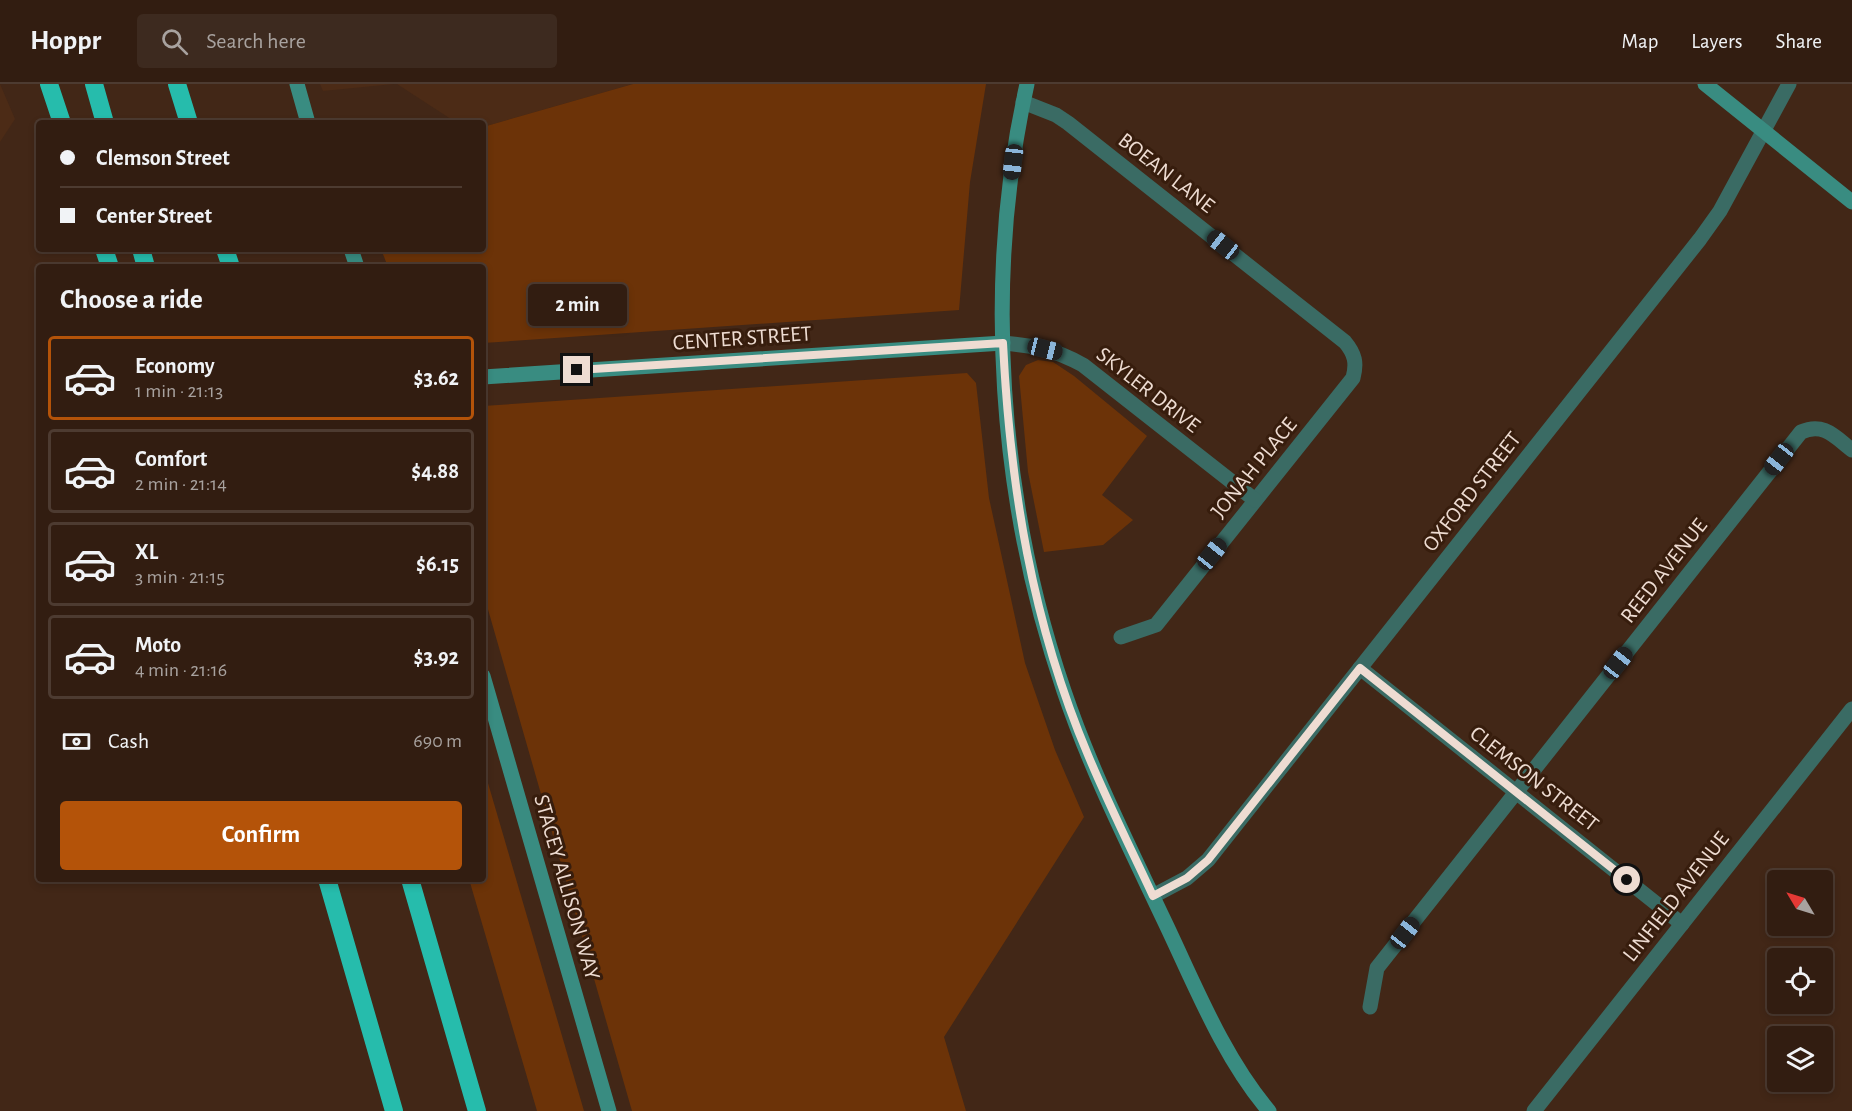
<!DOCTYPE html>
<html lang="en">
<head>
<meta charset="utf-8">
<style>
  :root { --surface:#321d11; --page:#3d2a1f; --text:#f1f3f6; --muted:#a8a29f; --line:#4d3b31; --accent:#b45309 }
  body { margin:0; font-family:"Alegreya Sans",sans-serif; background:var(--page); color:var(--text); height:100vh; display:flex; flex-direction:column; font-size:22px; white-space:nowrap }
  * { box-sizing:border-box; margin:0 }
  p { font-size:20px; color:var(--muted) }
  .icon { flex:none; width:33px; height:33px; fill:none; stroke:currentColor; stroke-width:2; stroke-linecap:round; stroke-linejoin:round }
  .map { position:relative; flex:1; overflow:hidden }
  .side { position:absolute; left:36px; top:180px; width:450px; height:618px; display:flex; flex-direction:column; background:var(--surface); border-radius:6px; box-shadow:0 3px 9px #0003,0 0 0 2px var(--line) }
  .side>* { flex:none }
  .guide { position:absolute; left:36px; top:36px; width:450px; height:132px; border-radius:6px; box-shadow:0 3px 9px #0003,0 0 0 2px var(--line); display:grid; align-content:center; height:132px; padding:0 24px; background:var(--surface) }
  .needle { width:39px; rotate:308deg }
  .buttons { position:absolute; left:1767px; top:786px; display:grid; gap:12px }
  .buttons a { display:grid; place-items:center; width:66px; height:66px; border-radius:6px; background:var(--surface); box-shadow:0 3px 9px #0003,0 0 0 2px var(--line); font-size:30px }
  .end { position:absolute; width:27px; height:27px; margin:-14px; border:8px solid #eedcd2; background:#111; box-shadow:0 0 0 3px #111 }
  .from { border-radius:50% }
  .bubble { position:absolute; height:42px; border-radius:6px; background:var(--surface); box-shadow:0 3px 9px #0003,0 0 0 2px var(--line); font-size:20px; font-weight:600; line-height:42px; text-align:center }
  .car { position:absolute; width:18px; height:36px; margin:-18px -9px; border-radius:8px; box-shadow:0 0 4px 2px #0007; background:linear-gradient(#222 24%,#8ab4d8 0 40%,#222 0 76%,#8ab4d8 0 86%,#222 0) }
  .guide b { display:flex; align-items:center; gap:21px; height:57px; font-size:22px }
  .guide b+b { border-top:2px solid var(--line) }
  .guide i { width:15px; height:15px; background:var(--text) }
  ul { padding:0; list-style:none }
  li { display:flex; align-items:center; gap:18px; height:84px; margin:0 12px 9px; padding:0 12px; border:3px solid var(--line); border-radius:6px }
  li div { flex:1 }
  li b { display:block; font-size:22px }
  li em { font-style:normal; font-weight:600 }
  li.selected { border-color:var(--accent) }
  li>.icon { width:54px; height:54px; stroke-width:1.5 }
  h2 { padding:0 24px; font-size:27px; line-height:72px }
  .pay { display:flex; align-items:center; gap:15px; height:66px; padding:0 24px; font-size:22px }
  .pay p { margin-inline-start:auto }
  .action { display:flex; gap:12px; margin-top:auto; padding:12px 24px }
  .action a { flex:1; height:69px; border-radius:6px; background:var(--accent); color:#fff; font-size:24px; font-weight:600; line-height:69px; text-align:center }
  header { display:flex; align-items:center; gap:36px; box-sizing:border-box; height:84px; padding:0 30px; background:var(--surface); border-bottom:2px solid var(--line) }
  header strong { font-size:28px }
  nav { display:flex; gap:33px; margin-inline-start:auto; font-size:21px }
  .search { width:420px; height:54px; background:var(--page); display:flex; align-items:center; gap:15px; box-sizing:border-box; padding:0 21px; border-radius:6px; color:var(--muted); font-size:22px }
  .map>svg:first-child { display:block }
  .built { fill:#4c2b16 }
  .green { fill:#6c3308 }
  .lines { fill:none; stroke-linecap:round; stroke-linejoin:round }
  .street { stroke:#3a6b64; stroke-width:15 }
  .secondary { stroke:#398c81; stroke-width:15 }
  .highway { stroke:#26bcac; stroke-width:18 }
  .route { stroke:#eedcd2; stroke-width:8 }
  .labels { text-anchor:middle; stroke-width:6; stroke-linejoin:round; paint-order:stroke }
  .street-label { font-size:22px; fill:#eedcd2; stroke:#371d0d }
</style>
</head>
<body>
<header>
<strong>Hoppr</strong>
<div class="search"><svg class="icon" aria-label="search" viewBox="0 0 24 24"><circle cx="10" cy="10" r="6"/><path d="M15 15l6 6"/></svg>Search here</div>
<nav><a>Map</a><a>Layers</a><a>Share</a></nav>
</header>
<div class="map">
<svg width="1852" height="1027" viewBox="0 0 1852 1027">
  <rect width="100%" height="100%" fill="#422717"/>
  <!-- built -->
  <g class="built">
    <polygon points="0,0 15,35 0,58"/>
    <polygon points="320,0 394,0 323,7"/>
    <polygon points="397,0 633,0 483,43 483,39 457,39"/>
  </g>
  <!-- green -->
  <g class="green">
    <polygon points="633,0 986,0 970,98 959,226 483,259 483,183 388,183 381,165 483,165 483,43"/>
    <polygon points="1038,276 1053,278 1074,292 1147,352 1102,411 1133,436 1103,461 1044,468 1028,388 1019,292 1026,281"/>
    <polygon points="967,289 976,299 989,414 1025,579 1055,666 1084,733 944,953 966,1027 632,1027 483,508 483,322"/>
    <polygon points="483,682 584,1027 537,1027 469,795 483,795"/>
  </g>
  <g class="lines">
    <!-- street -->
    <g class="street">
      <path d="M1023,18l33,13 12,8 277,219c10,12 12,21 8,36l-197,247 -35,12"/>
      <path d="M1003,259c33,3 51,6 80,22l172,135"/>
      <polyline points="1360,584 1682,840"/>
      <polyline points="1153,812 1187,794 1208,776 1700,155 1720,127 1789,0"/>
      <path d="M1370,923l7,-39 424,-536c23,-10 34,5 51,18"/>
      <polyline points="1534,1027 1852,625"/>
    </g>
    <!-- secondary -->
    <g class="secondary">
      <polyline points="297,0 308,39"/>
      <path d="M1027,0c-44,197 -28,417 37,607 26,77 63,151 98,225 31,64 60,140 107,195"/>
      <polyline points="1705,0 1852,118"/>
      <polyline points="351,165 357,183"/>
      <polyline points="483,293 1003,259"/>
      <polyline points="483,592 609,1027"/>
    </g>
    <!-- highway -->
    <g class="highway">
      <polyline points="49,0 62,39"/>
      <polyline points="94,0 105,39"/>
      <polyline points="177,0 189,39"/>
      <polyline points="104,165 110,183"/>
      <polyline points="141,165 146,183"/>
      <polyline points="225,165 231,183"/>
      <polyline points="327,795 394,1027"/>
      <polyline points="410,795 477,1027"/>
    </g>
  </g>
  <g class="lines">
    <!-- route -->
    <path class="route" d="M577,286l426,-27c7,143 29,280 85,412 20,48 43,94 65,141l34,-18 21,-18 152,-192 267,212"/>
  </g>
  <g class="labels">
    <!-- street labels -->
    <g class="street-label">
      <text transform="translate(1167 88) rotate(38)" y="8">BOEAN LANE</text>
      <text transform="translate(742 253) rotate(-4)" y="8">CENTER STREET</text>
      <text transform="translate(1149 305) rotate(38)" y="8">SKYLER DRIVE</text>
      <text transform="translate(1253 383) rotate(-51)" y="8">JONAH PLACE</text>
      <text transform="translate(1471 407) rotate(-52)" y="8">OXFORD STREET</text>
      <text transform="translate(1663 486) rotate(-52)" y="8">REED AVENUE</text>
      <text transform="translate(1535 694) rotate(38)" y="8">CLEMSON STREET</text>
      <text transform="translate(568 803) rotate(74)" y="8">STACEY ALLISON WAY</text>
      <text transform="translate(1675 812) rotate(-52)" y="8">LINFIELD AVENUE</text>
    </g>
  </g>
</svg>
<div class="buttons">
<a><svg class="needle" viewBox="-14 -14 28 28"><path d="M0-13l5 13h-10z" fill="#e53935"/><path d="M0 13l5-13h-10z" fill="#a8a29f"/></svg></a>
<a><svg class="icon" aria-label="locate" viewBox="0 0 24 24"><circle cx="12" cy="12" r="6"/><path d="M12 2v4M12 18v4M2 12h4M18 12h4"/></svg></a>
<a><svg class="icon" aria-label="layers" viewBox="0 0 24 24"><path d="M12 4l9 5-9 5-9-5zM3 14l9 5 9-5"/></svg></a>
</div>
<i class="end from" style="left:1627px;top:796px"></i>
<i class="end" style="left:577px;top:286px"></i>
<div class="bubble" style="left:528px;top:200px;width:99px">2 min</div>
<i class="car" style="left:1013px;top:78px;rotate:187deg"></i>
<i class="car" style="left:1223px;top:161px;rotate:308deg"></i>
<i class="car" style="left:1045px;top:265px;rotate:104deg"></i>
<i class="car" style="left:1779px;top:375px;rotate:218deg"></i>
<i class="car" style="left:1212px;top:470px;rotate:39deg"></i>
<i class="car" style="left:1618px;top:579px;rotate:38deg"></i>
<i class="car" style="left:1405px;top:849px;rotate:38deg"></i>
<div class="guide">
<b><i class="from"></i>Clemson Street</b>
<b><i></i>Center Street</b>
</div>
<section class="side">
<h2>Choose a ride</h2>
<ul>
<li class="selected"><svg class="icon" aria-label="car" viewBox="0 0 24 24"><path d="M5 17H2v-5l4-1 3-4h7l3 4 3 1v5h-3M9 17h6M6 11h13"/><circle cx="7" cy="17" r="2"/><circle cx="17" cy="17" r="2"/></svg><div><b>Economy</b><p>1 min · 21:13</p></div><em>$3.62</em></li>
<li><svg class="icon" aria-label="car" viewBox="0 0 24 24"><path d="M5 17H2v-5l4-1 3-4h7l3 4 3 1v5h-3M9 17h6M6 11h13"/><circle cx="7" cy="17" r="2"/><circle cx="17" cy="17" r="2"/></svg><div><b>Comfort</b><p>2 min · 21:14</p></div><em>$4.88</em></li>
<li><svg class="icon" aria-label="car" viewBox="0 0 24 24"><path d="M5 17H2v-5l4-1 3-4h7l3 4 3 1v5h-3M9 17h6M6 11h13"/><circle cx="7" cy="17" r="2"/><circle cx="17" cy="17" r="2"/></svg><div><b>XL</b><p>3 min · 21:15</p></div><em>$6.15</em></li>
<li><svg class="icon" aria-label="car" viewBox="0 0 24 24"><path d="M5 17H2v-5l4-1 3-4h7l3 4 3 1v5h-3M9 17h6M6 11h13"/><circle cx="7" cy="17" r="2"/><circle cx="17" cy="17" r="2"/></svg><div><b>Moto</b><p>4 min · 21:16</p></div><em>$3.92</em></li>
</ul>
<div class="pay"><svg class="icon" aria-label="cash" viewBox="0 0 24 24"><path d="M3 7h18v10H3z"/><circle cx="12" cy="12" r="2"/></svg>Cash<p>690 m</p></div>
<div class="action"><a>Confirm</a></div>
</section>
</div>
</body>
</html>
